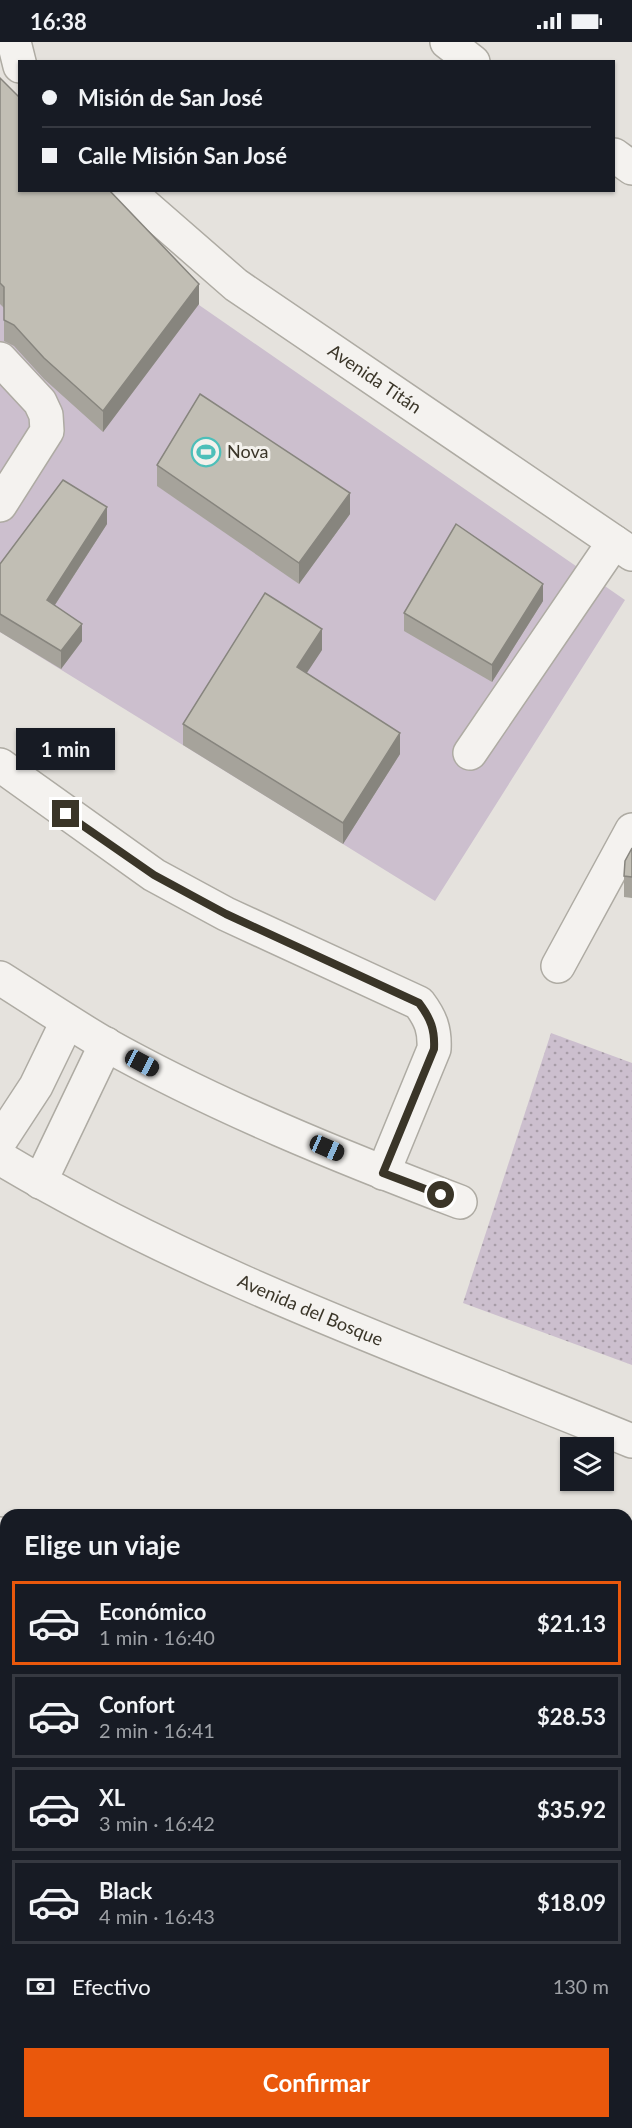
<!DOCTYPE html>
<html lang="es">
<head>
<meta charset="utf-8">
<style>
  :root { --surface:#171b24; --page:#20242c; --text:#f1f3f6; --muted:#9ea1a6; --line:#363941; --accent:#ea580c }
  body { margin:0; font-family:Lato,sans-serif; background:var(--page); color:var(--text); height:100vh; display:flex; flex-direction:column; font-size:22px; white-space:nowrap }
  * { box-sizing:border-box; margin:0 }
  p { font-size:20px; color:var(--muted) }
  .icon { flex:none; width:33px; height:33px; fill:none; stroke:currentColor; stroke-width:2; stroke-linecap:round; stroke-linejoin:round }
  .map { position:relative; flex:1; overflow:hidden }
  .details { position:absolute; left:0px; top:1467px; width:633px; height:620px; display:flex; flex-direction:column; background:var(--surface); border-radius:18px 18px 0 0; box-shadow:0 2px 4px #0004 }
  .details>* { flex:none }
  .hud { position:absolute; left:18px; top:18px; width:597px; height:132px; border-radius:0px; box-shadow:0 2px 4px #0004; display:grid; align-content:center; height:132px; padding:0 24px; background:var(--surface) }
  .fabs { position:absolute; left:560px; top:1395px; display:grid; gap:12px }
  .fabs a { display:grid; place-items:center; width:54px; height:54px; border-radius:0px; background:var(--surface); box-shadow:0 2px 4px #0004; font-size:30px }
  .end { position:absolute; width:27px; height:27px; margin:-14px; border:8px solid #3a3528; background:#fff; box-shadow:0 0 0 3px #fff }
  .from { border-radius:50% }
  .bubble { position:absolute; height:42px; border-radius:0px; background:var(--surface); box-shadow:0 2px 4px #0004; font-size:20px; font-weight:700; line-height:42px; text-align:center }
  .car { position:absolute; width:18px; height:36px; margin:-18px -9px; border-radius:8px; box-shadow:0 0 4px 2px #0007; background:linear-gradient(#222 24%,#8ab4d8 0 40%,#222 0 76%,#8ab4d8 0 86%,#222 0) }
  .hud b { display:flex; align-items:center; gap:21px; height:57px; font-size:22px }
  .hud b+b { border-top:2px solid var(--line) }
  .hud i { width:15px; height:15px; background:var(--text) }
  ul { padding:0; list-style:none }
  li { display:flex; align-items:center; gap:18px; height:84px; margin:0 12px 9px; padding:0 12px; border:3px solid var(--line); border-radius:0px }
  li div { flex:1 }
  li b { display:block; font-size:22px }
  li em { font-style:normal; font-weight:700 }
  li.current { border-color:var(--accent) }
  li>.icon { width:54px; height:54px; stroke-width:1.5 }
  h2 { padding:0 24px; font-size:27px; line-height:72px }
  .pay { display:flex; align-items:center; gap:15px; height:66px; padding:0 24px; font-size:22px }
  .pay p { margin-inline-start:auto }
  .button { display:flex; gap:12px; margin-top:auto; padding:12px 24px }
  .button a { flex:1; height:69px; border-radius:0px; background:var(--accent); color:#fff; font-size:24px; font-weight:700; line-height:69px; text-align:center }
  .status { display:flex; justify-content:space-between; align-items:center; height:42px; padding:0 30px; background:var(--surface); direction:ltr }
  .status svg { height:16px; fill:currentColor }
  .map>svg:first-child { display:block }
  .grass { fill:#ccbfce }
  .park { fill:url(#park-dots) }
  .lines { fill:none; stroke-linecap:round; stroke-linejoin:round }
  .minor-casing { stroke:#aeaba3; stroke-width:36 }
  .minor { stroke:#f4f2ef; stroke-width:33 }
  .wall { fill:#a6a39b }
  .shaded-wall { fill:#87857e }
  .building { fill:#c1beb4; stroke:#87857e; stroke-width:1.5 }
  .route { stroke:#3a3528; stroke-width:8 }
  .labels { text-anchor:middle; stroke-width:6; stroke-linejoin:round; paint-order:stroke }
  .street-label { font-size:18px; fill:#3a3528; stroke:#f3f1ec }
  .poi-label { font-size:18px; fill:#3a3528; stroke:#f3f1ec; text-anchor:start }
</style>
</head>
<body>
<div class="status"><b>16:38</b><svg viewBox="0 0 49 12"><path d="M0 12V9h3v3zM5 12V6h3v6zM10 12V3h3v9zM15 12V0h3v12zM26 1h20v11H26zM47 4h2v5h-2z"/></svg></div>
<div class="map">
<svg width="632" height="2086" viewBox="0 0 632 2086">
  <defs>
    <pattern id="park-dots" width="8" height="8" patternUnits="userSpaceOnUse" patternTransform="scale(1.5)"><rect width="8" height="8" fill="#ccbfce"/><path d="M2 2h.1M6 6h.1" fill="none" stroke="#a79ca7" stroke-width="1.8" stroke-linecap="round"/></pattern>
  </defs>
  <rect width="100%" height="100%" fill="#e5e2dd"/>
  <!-- grass -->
  <polygon class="grass" points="0,57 20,148 89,149 199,263 625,558 435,859 0,590"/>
  <!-- park -->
  <polygon class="park" points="551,991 632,1021 632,1323 463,1261"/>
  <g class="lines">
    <!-- minor casing -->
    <g class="minor-casing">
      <g id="minor">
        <polyline points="14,0 20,24"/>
        <polyline points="447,0 473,20"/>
        <polyline points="614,113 632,126"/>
        <path id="s1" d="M127,148l109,95 396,269"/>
        <polyline points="0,317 40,360 46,373 47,389 0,463"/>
        <polyline points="470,711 614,500"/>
        <path d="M0,723l154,110 72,39 193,89c12,16 16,27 15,46l-51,124"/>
        <polyline points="558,924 632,788"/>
        <path d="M0,936c35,22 69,45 105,66 111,62 236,113 355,158"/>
        <polyline points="0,1099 36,1044 67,980"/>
        <path id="s2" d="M0,1116c197,118 420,196 632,283"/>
        <polyline points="40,1140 106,1002"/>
        <polyline points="0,1492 6,1494"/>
        <polyline points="627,1672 632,1661"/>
        <polyline points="0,1812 6,1814"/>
        <polyline points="627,1909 632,1911"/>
        <polyline points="450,2086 453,2080"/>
      </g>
    </g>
    <!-- minor -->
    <use href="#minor" class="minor"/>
  </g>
  <!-- wall -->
  <g class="wall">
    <polygon points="0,36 199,262 103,390 44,337 14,304 4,299 4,266 0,262"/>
    <polygon points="157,423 350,472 299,542 157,444"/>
    <polygon points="107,482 55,563 82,599 61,627 0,590 0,522"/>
    <polygon points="543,559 492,640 404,589 404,571"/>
    <polygon points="322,608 306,631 400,712 343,802 183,703 183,682"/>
    <polygon points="632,806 632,856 624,855 624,834"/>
  </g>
  <!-- shaded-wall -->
  <g class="shaded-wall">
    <polygon points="199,242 199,262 103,390 103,369"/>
    <polygon points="350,451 350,472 299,542 299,521"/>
    <polygon points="107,465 107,482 47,575 47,558"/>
    <polygon points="543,542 543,559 492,640 492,623"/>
    <polygon points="82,582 82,599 61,627 61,609"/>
    <polygon points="322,587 322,608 297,646 297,625"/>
    <polygon points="400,691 400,712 343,802 343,781"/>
  </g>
  <!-- building -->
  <g class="building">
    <polygon points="0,36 20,56 20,148 109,148 199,242 103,369 44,316 14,283 4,278 4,245 0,241"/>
    <polygon points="200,352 350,451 299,521 157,423"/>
    <polygon points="63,438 107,465 47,558 82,582 61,609 0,572 0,522"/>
    <polygon points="456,482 543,542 492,623 404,571"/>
    <polygon points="265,551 322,587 297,625 400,691 343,781 183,682"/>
    <polygon points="632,806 632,835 624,834 625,819"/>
  </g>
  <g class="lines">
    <!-- route -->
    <path class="route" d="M66,772l88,61 72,39 193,89c12,16 16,27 15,46l-51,124 58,22"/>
  </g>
  <!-- icons -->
  <defs>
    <g id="stadium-ring" transform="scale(1.5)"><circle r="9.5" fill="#f3f1ec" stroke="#4dbfb9" stroke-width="1.5"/><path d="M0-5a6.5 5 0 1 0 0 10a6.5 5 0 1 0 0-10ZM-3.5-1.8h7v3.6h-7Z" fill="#4dbfb9"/></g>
  </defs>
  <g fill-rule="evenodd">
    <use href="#stadium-ring" x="206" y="410"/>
  </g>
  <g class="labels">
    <!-- street labels -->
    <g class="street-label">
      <text dy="6" stroke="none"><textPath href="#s1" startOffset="312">Avenida Titán</textPath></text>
      <text dy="6" stroke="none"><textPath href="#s2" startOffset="346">Avenida del Bosque</textPath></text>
    </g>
    <!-- poi labels -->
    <g class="poi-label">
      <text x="227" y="416">Nova</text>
    </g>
  </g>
</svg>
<div class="fabs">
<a><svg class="icon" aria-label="layers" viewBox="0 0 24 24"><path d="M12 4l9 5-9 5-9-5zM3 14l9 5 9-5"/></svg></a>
</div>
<i class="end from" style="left:441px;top:1153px"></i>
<i class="end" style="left:66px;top:772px"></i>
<div class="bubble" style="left:16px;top:686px;width:99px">1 min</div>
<i class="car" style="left:142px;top:1021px;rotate:118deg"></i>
<i class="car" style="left:327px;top:1106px;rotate:114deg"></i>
<div class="hud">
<b><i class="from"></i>Misión de San José</b>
<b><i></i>Calle Misión San José</b>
</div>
<section class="details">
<h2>Elige un viaje</h2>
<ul>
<li class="current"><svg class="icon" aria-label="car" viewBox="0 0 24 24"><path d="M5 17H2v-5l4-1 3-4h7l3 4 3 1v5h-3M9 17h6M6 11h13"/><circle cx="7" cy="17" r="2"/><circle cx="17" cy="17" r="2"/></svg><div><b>Económico</b><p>1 min · 16:40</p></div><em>$21.13</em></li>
<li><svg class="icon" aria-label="car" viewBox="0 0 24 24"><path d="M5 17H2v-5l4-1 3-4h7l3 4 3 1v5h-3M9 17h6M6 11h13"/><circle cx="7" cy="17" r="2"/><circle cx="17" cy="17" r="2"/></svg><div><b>Confort</b><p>2 min · 16:41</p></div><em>$28.53</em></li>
<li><svg class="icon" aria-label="car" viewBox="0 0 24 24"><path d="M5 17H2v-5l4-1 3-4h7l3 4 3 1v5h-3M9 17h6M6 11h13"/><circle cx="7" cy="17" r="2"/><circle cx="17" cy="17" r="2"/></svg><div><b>XL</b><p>3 min · 16:42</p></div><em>$35.92</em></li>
<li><svg class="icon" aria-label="car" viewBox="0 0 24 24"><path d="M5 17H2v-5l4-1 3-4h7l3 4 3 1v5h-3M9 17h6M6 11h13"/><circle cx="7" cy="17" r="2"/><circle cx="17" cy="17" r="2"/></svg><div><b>Black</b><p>4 min · 16:43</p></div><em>$18.09</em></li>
</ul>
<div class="pay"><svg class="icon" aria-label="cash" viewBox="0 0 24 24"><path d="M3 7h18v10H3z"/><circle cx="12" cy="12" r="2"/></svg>Efectivo<p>130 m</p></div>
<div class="button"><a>Confirmar</a></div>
</section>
</div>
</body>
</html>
